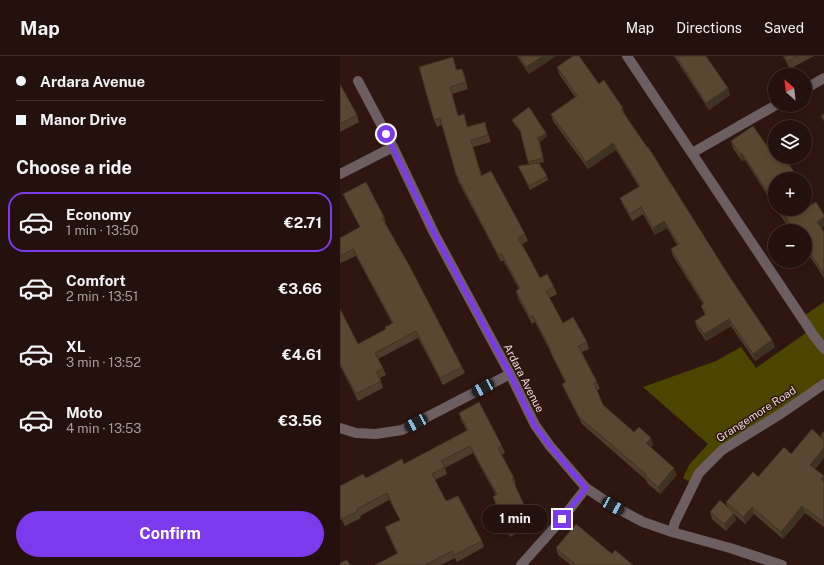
<!DOCTYPE html>
<html lang="en">
<head>
<meta charset="utf-8">
<style>
  :root { --surface:#24100c; --page:#2c1915; --text:#f1f3f6; --muted:#a39d9d; --line:#41302d; --accent:#7c3aed }
  body { margin:0; font-family:"Public Sans",sans-serif; background:var(--page); color:var(--text); height:100vh; display:flex; flex-direction:column; font-size:15px; white-space:nowrap }
  * { box-sizing:border-box; margin:0 }
  p { font-size:13px; color:var(--muted) }
  .icon { flex:none; width:22px; height:22px; fill:none; stroke:currentColor; stroke-width:2; stroke-linecap:round; stroke-linejoin:round }
  .map { position:relative; flex:1; overflow:hidden }
  .details { display:flex; flex-direction:column; background:var(--surface); width:340px }
  .details>* { flex:none }
  .top-card { display:grid; align-content:center; height:88px; padding:0 16px; background:var(--surface) }
  .needle { width:26px; rotate:332deg }
  .fabs { position:absolute; left:428px; top:12px; display:grid; gap:8px }
  .fabs a { display:grid; place-items:center; width:44px; height:44px; border-radius:50%; background:var(--surface); box-shadow:0 2px 10px #0003,0 0 0 1px var(--line); font-size:20px }
  .end { position:absolute; width:18px; height:18px; margin:-9px; border:5px solid #7c3aed; background:#fff; box-shadow:0 0 0 2px #fff }
  .from { border-radius:50% }
  .bubble { position:absolute; height:28px; border-radius:14px; background:var(--surface); box-shadow:0 2px 10px #0003,0 0 0 1px var(--line); font-size:13px; font-weight:700; line-height:28px; text-align:center }
  .car { position:absolute; width:12px; height:24px; margin:-12px -6px; border-radius:5px; box-shadow:0 0 3px 1px #0007; background:linear-gradient(#222 24%,#8ab4d8 0 40%,#222 0 76%,#8ab4d8 0 86%,#222 0) }
  .top-card b { display:flex; align-items:center; gap:14px; height:38px; font-size:15px }
  .top-card b+b { border-top:1px solid var(--line) }
  .top-card i { width:10px; height:10px; background:var(--text) }
  ul { padding:0; list-style:none }
  li { display:flex; align-items:center; gap:12px; height:60px; margin:0 8px 6px; padding:0 8px; border:2px solid transparent; border-radius:16px }
  li div { flex:1 }
  li b { display:block; font-size:15px }
  li em { font-style:normal; font-weight:700 }
  li.active { border-color:var(--accent) }
  li>.icon { width:36px; height:36px; stroke-width:1.5 }
  h2 { padding:0 16px; font-size:18px; line-height:48px }
  .primary-button { display:flex; gap:8px; margin-top:auto; padding:8px 16px }
  .primary-button a { flex:1; height:46px; border-radius:24px; background:var(--accent); color:#fff; font-size:16px; font-weight:700; line-height:46px; text-align:center }
  header { display:flex; align-items:center; gap:24px; box-sizing:border-box; height:56px; padding:0 20px; background:var(--surface); border-bottom:1px solid var(--line) }
  header strong { font-size:19px }
  nav { display:flex; gap:22px; margin-inline-start:auto; font-size:14px }
  main { display:flex; flex:1; min-height:0 }
  .map>svg:first-child { display:block }
  .green { fill:#4c4500 }
  .lines { fill:none; stroke-linecap:round; stroke-linejoin:round }
  .minor { stroke:#6d5e62; stroke-width:10 }
  .wall { fill:#4e3d2a }
  .shaded-wall { fill:#403222 }
  .building { fill:#5b4731; stroke:#403222 }
  .route { stroke:#7c3aed; stroke-width:5 }
  .labels { text-anchor:middle; stroke-width:3; stroke-linejoin:round; paint-order:stroke }
  .street-label { font-size:11px; fill:#ead7d2; stroke:#301610 }
</style>
</head>
<body>
<header>
<strong>Map</strong>
<nav><a>Map</a><a>Directions</a><a>Saved</a></nav>
</header>
<main>
<section class="details">
<div class="top-card">
<b><i class="from"></i>Ardara Avenue</b>
<b><i></i>Manor Drive</b>
</div>
<h2>Choose a ride</h2>
<ul>
<li class="active"><svg class="icon" aria-label="car" viewBox="0 0 24 24"><path d="M5 17H2v-5l4-1 3-4h7l3 4 3 1v5h-3M9 17h6M6 11h13"/><circle cx="7" cy="17" r="2"/><circle cx="17" cy="17" r="2"/></svg><div><b>Economy</b><p>1 min · 13:50</p></div><em>€2.71</em></li>
<li><svg class="icon" aria-label="car" viewBox="0 0 24 24"><path d="M5 17H2v-5l4-1 3-4h7l3 4 3 1v5h-3M9 17h6M6 11h13"/><circle cx="7" cy="17" r="2"/><circle cx="17" cy="17" r="2"/></svg><div><b>Comfort</b><p>2 min · 13:51</p></div><em>€3.66</em></li>
<li><svg class="icon" aria-label="car" viewBox="0 0 24 24"><path d="M5 17H2v-5l4-1 3-4h7l3 4 3 1v5h-3M9 17h6M6 11h13"/><circle cx="7" cy="17" r="2"/><circle cx="17" cy="17" r="2"/></svg><div><b>XL</b><p>3 min · 13:52</p></div><em>€4.61</em></li>
<li><svg class="icon" aria-label="car" viewBox="0 0 24 24"><path d="M5 17H2v-5l4-1 3-4h7l3 4 3 1v5h-3M9 17h6M6 11h13"/><circle cx="7" cy="17" r="2"/><circle cx="17" cy="17" r="2"/></svg><div><b>Moto</b><p>4 min · 13:53</p></div><em>€3.56</em></li>
</ul>
<div class="primary-button"><a>Confirm</a></div>
</section>
<div class="map">
<svg width="484" height="509" viewBox="0 0 484 509">
  <rect width="100%" height="100%" fill="#301610"/>
  <!-- green -->
  <polygon class="green" points="484,246 484,327 381,394 353,428 343,422 349,409 368,388 303,331 376,305 401,291 416,312 470,274 462,261"/>
  <g class="lines">
    <!-- minor -->
    <g class="minor">
      <polyline points="287,0 474,280 484,293"/>
      <polyline points="18,25 53,91 94,177 170,318 195,369 210,390 246,432 273,450 303,466 332,476 390,492 442,509"/>
      <polyline points="465,33 484,22"/>
      <polyline points="352,97 436,49"/>
      <polyline points="0,118 53,91"/>
      <polyline points="0,372 16,377 36,378 62,374 170,318"/>
      <polyline points="332,476 335,466 359,417 382,394 442,357 484,328"/>
      <polyline points="181,509 222,463 246,432"/>
    </g>
  </g>
  <!-- wall -->
  <g class="wall">
    <polygon points="177,0 216,0 189,18"/>
    <polygon points="334,0 366,0 390,39 369,54"/>
    <polygon points="443,0 474,0 450,13"/>
    <polygon points="115,8 117,14 122,13 128,33 112,38 118,60 126,65 128,71 147,74 151,86 133,91 142,120 185,178 188,185 182,188 200,222 214,231 217,238 209,242 223,267 247,286 249,293 242,296 257,326 260,333 257,334 263,349 294,376 313,389 311,391 337,419 320,438 307,427 306,424 242,368 225,335 222,328 225,326 213,302 210,295 195,266 192,268 178,242 176,235 179,233 163,204 161,206 118,125 102,69 97,71 94,64"/>
    <polygon points="217,11 259,28 285,59 391,223 432,284 435,291 415,305 391,270 366,285 357,272 355,265 365,259 361,250 363,248 333,200 331,193 337,189 327,172 315,179 303,158 292,165 283,149 280,142 299,131 276,94 248,113 213,65 211,58 235,41 219,18"/>
    <polygon points="0,28 17,59 19,66 0,76"/>
    <polygon points="172,64 206,77 207,80 200,86 204,106 199,107 207,120 208,124 190,134 178,110 189,109 181,77 174,68"/>
    <polygon points="391,85 435,123 435,151 405,104 402,105 393,92"/>
    <polygon points="3,138 44,161 46,168 122,311 125,317 103,329 78,282 38,303 43,312 46,319 40,322 43,332 18,345 0,310 0,253 18,288 46,273 52,267 16,200 0,207 0,182 20,171 6,145"/>
    <polygon points="466,152 484,159 484,170 481,172 484,176 484,222 465,193 465,175 453,175 447,167 446,168 436,153 465,153"/>
    <polygon points="119,357 162,390 165,397 161,399 174,422 176,429 175,430 189,459 192,466 182,471 183,474 170,481 163,467 160,460 162,459 155,447 153,441 156,439 133,397 105,412 107,418 95,424 106,445 142,485 144,491 117,506 115,502 101,509 35,509 57,498 48,478 45,471 60,464 49,444 20,460 21,462 5,470 1,463 0,464 0,430 26,422 64,408 127,375 121,364"/>
    <polygon points="484,375 484,402 475,413 484,421 484,471 465,457 443,483 414,458 405,468 394,458 396,464 386,475 372,463 370,456 388,452 386,446 418,421 451,398 482,382 481,379"/>
    <polygon points="216,492 272,498 293,509 231,509 218,499"/>
  </g>
  <!-- shaded-wall -->
  <g class="shaded-wall">
    <polygon points="203,0 216,0 189,18 186,11"/>
    <polygon points="122,13 125,20 128,33 126,26"/>
    <polygon points="388,32 390,39 369,54 366,47"/>
    <polygon points="283,52 285,59 284,60 281,53"/>
    <polygon points="206,77 207,80 200,86 204,106 198,82"/>
    <polygon points="131,84 133,91 144,127 141,120"/>
    <polygon points="273,87 276,94 248,113 246,106"/>
    <polygon points="402,97 405,104 402,105 400,98"/>
    <polygon points="445,160 447,167 446,168 444,161"/>
    <polygon points="484,161 484,170 480,173 477,166"/>
    <polygon points="324,165 327,172 315,179 313,172"/>
    <polygon points="389,263 391,270 366,285 364,278"/>
    <polygon points="432,284 435,291 415,305 413,298"/>
    <polygon points="311,382 313,389 309,394 306,387"/>
    <polygon points="484,392 484,402 472,416 470,409"/>
    <polygon points="334,412 337,419 320,438 318,431"/>
    <polygon points="484,420 484,430 481,423"/>
    <polygon points="462,450 465,457 443,483 441,476"/>
    <polygon points="412,451 414,458 405,468 403,461"/>
    <polygon points="394,457 396,464 386,475 384,468"/>
  </g>
  <!-- building -->
  <g class="building">
    <polygon points="179,0 203,0 186,11"/>
    <polygon points="233,0 239,0 259,28 264,24 283,52 281,53 307,91 308,91 391,223 432,284 413,298 389,263 364,278 355,265 366,258 361,250 364,247 331,193 339,188 324,165 313,172 301,151 290,158 280,142 300,130 273,87 246,106 211,58 237,40 217,11"/>
    <polygon points="336,0 366,0 388,32 366,47"/>
    <polygon points="445,0 458,0 447,5"/>
    <polygon points="113,1 116,14 122,13 126,26 110,31 118,60 124,58 127,71 145,66 148,79 131,84 141,120 151,115 185,178 178,182 190,203 200,222 207,218 214,231 206,235 223,267 233,261 247,286 238,290 257,326 254,327 263,349 294,376 299,371 311,382 306,387 334,412 318,431 305,420 306,418 239,361 222,328 226,326 210,295 211,294 192,259 190,261 176,235 180,232 161,197 158,199 116,118 100,62 94,64 79,11"/>
    <polygon points="0,28 17,59 0,68"/>
    <polygon points="189,51 206,77 198,82 203,102 188,106 180,74 172,64"/>
    <polygon points="484,58 484,65 481,60"/>
    <polygon points="413,70 432,97 435,96 435,101 444,101 459,123 435,123 435,148 402,97 400,98 391,85"/>
    <polygon points="199,107 207,120 189,130 178,110"/>
    <polygon points="26,126 44,161 42,162 69,209 122,311 100,322 76,275 35,297 43,312 36,316 41,325 16,338 0,308 0,253 18,288 46,273 45,271 53,267 13,193 0,200 0,182 20,171 3,138"/>
    <polygon points="476,146 484,159 484,161 477,166 484,176 484,218 465,190 465,175 455,175 445,160 444,161 439,153 465,153 465,150 466,152"/>
    <polygon points="139,346 162,390 158,392 174,422 172,423 189,459 180,464 181,467 167,474 160,460 162,459 153,441 157,438 130,390 101,405 105,411 92,418 106,445 118,440 142,485 114,499 112,495 85,509 35,509 58,497 45,471 60,464 47,437 17,453 18,455 2,463 0,459 0,430 23,418 26,422 62,403 64,408 128,374 119,357"/>
    <polygon points="472,373 484,384 484,392 470,409 484,420 481,423 484,426 484,466 462,450 441,476 412,451 403,461 386,446 413,416 418,421 444,391 451,398"/>
    <polygon points="484,375 484,382 481,379"/>
    <polygon points="380,444 394,457 384,468 370,456"/>
    <polygon points="236,468 272,498 275,494 293,509 236,509 216,492"/>
    <polygon points="7,504 10,509 0,509 0,507"/>
  </g>
  <g class="lines">
    <!-- route -->
    <polyline class="route" points="46,78 94,177 170,318 195,370 210,390 246,432 222,463"/>
  </g>
  <g class="labels">
    <!-- street labels -->
    <g class="street-label">
      <text transform="translate(184 322) rotate(63)" y="4">Ardara Avenue</text>
      <text transform="translate(416 358) rotate(-33)" y="4">Grangemore Road</text>
    </g>
  </g>
</svg>
<div class="fabs">
<a><svg class="needle" viewBox="-14 -14 28 28"><path d="M0-13l5 13h-10z" fill="#e53935"/><path d="M0 13l5-13h-10z" fill="#a39d9d"/></svg></a>
<a><svg class="icon" aria-label="layers" viewBox="0 0 24 24"><path d="M12 4l9 5-9 5-9-5zM3 14l9 5 9-5"/></svg></a>
<a>+</a>
<a>−</a>
</div>
<i class="end from" style="left:46px;top:78px"></i>
<i class="end" style="left:222px;top:463px"></i>
<div class="bubble" style="left:142px;top:449px;width:66px">1 min</div>
<i class="car" style="left:143px;top:332px;rotate:242deg"></i>
<i class="car" style="left:76px;top:367px;rotate:242deg"></i>
<i class="car" style="left:273px;top:450px;rotate:119deg"></i>
</div>
</main>
</body>
</html>
